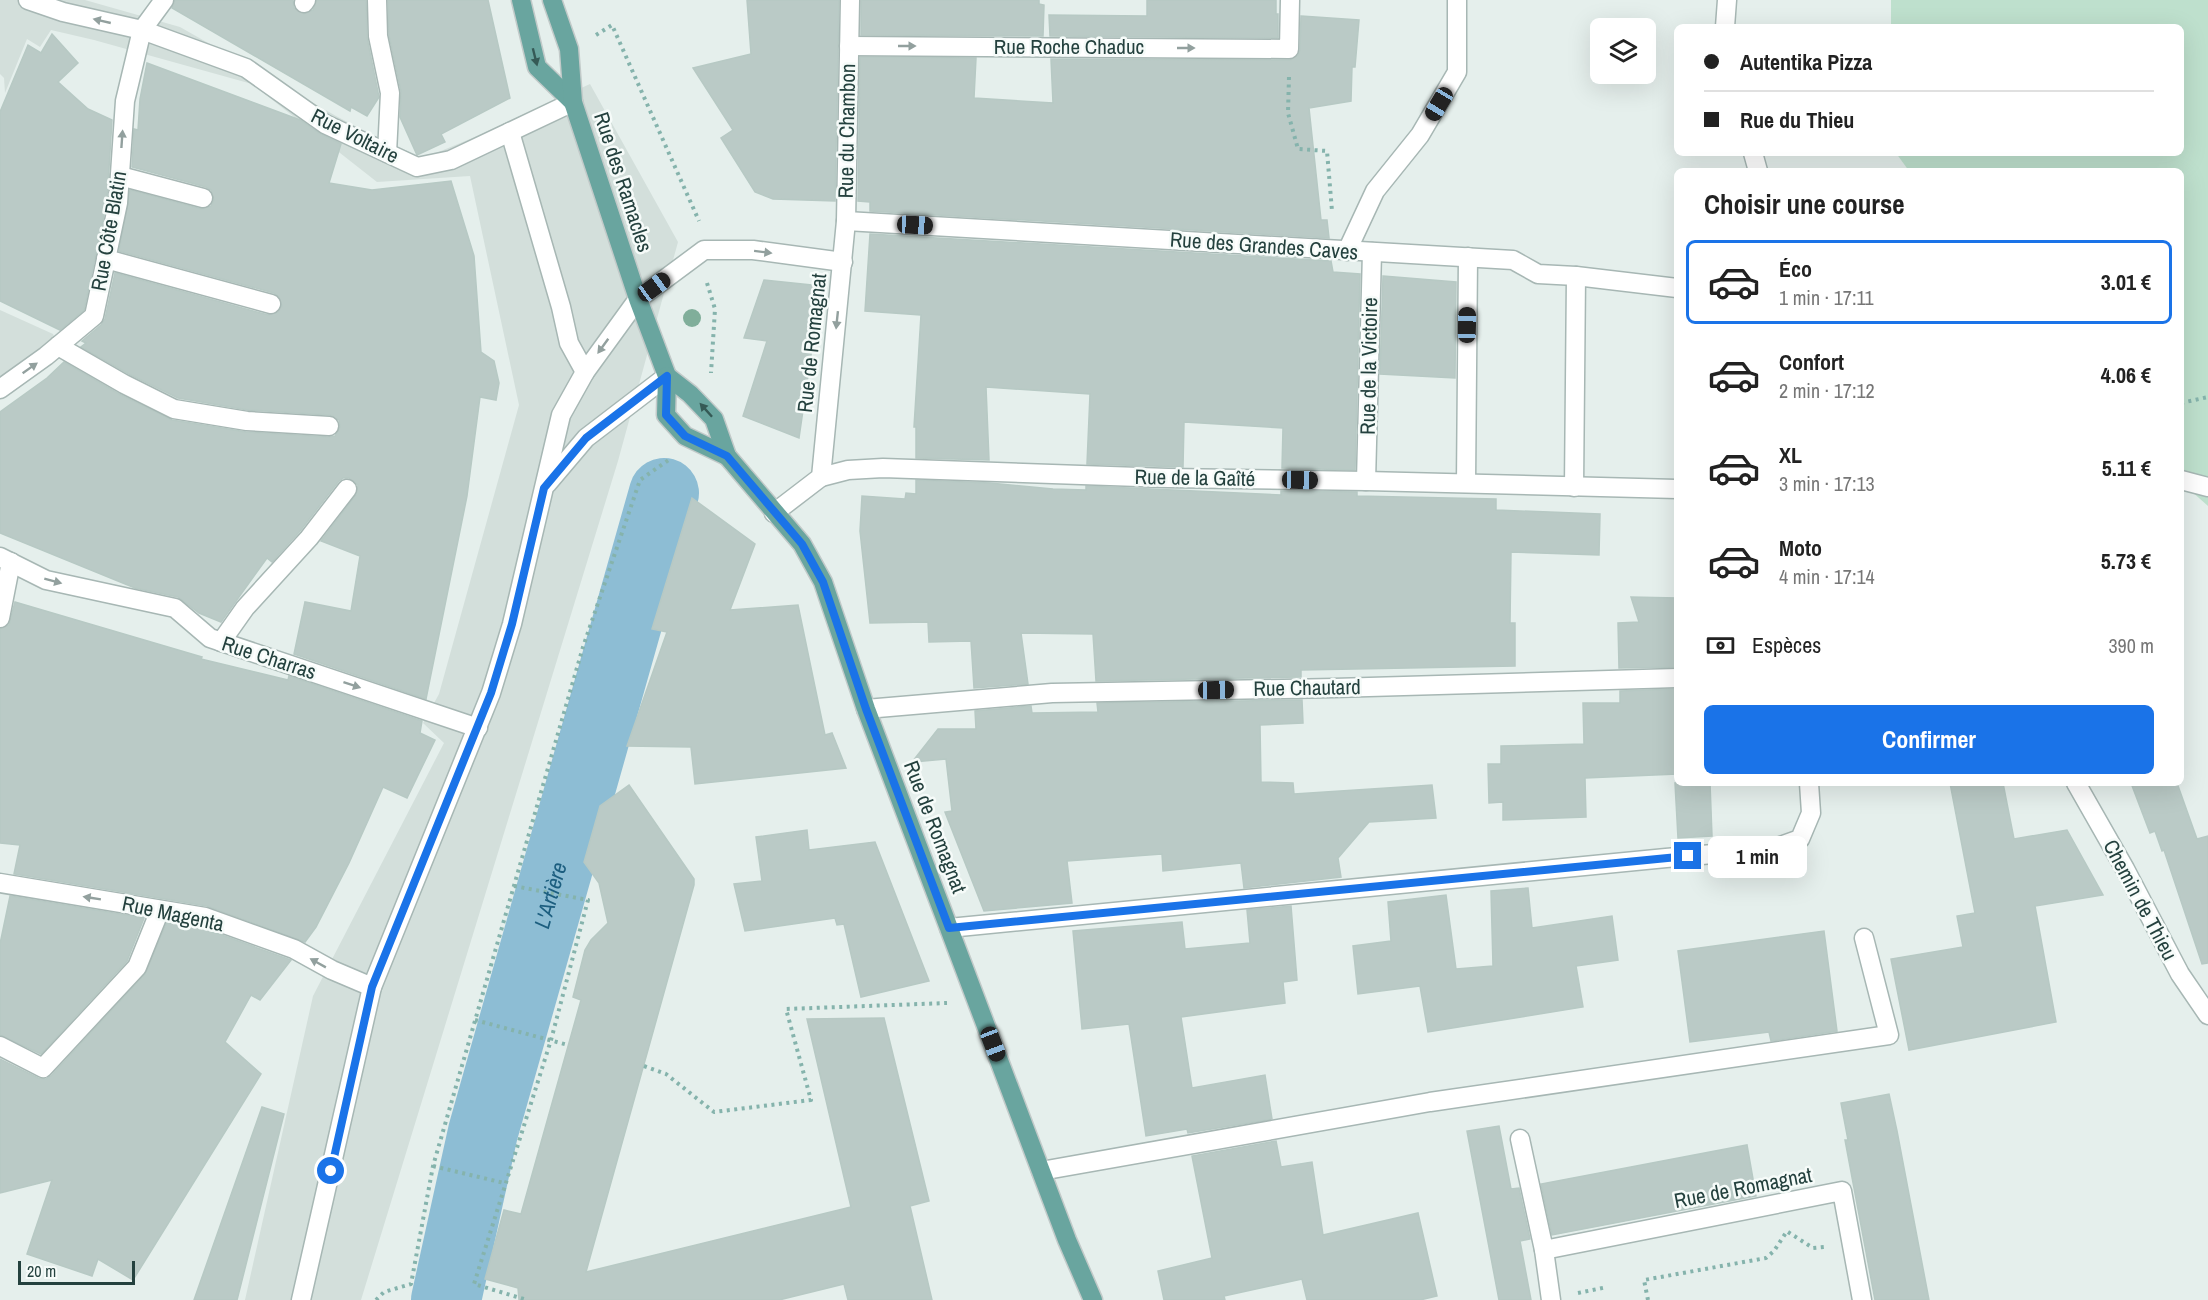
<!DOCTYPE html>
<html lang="fr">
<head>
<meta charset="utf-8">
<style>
  :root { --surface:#fff; --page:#f6f6f6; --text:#222; --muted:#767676; --line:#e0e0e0; --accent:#1a73e8 }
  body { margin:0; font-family:"Archivo Narrow",sans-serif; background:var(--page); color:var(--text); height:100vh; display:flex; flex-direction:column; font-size:22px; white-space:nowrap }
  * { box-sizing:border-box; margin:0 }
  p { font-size:20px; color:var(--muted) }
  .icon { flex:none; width:33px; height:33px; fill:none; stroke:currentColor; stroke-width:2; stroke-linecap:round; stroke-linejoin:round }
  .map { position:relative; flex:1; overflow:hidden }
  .sheet { position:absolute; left:1674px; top:168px; width:510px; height:618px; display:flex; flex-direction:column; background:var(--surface); border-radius:9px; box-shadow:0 6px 24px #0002 }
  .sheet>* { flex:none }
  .banner { position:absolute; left:1674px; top:24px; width:510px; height:132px; border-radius:9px; box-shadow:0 6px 24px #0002; display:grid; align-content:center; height:132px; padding:0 30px; background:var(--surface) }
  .tools { position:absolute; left:1590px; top:18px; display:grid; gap:12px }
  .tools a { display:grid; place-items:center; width:66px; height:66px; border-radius:9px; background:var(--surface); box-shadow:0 6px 24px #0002; font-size:30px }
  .scale { position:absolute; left:18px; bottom:15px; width:117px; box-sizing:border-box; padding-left:6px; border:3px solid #24413e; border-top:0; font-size:16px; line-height:21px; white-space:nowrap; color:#24413e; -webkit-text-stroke:4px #f6fbf9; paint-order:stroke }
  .end { position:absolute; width:27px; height:27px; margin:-14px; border:8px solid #1a73e8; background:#fff; box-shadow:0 0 0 3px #fff }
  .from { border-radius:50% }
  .bubble { position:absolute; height:42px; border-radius:9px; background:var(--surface); box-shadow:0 6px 24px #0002; font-size:20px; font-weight:700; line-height:42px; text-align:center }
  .car { position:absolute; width:18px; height:36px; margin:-18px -9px; border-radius:8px; box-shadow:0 0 4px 2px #0007; background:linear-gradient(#222 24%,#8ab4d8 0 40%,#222 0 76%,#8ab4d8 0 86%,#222 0) }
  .banner b { display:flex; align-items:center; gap:21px; height:57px; font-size:22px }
  .banner b+b { border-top:2px solid var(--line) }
  .banner i { width:15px; height:15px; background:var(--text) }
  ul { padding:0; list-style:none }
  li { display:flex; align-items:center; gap:18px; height:84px; margin:0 12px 9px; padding:0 18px; border:3px solid transparent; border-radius:9px }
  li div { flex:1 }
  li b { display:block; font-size:22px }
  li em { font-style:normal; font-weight:700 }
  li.selected { border-color:var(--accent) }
  li>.icon { width:54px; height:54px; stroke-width:1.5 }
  h2 { padding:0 30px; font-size:27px; line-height:72px }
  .pay { display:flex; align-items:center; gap:15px; height:66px; padding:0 30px; font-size:22px }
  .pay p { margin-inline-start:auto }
  .primary-button { display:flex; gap:12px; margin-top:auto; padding:12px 30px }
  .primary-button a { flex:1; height:69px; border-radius:9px; background:var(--accent); color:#fff; font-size:24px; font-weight:700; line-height:69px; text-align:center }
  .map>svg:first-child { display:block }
  .built { fill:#d3dfdb }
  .green { fill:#bee0cd }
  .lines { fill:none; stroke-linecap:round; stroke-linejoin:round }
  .river { stroke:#8dbdd4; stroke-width:70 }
  .building { fill:#bacac6; stroke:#b7c9c4; stroke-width:1.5 }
  .minor-casing { stroke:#a7b7b4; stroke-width:21 }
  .major-casing { stroke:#c2cac9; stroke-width:21 }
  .path { stroke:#85b3ac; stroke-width:4; stroke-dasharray:3 4.5; stroke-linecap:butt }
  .minor { stroke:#fff; stroke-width:18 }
  .major { stroke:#69a59f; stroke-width:18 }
  .tree { fill:#80ae9a }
  .oneway { fill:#92a09e }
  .oneway2 { fill:#355a56 }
  .route { stroke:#1a73e8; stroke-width:8 }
  .labels { text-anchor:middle; stroke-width:5; stroke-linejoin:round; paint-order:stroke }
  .street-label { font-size:21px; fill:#24413e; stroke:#f6fbf9 }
  .water-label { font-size:22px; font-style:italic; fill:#1c5e7f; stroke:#f6fbf9 }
</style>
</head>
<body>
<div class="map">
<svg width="2208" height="1300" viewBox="0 0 2208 1300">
  <rect width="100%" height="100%" fill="#e5efec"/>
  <!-- built -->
  <g class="built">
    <polygon points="0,0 85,0 180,27 336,116 380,139 424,158 470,139 590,84 678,242 618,461 361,1300 245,1300 313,996 444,743 423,723 439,694 519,405 470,176 377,182 252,84 94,40 51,30 40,47 27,39 5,93 4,78 0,74"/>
    <polygon points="0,310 53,334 58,346 0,389"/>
  </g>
  <!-- green -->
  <polygon class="green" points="1891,0 2208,0 2208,506 2181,482 2181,171 1909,171 1896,153 2181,153 2181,27 1891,27"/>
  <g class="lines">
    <!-- river -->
    <path class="river" id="s1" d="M446,1300l37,-168 181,-639"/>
  </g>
  <!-- building -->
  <g class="building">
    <polygon points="175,0 293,0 294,8 304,14 313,10 317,0 366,0 367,38 379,97 367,116 351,107 350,111 172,8"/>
    <polygon points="388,0 488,0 510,98 441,134 445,142 417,155 400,117 401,91 389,35"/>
    <polygon points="747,0 839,0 835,201 773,199 755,192 721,138 733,130 693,68 751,54"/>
    <polygon points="861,0 1039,0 1039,4 1044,5 1043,36 861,35"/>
    <polygon points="1147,0 1276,0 1276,14 1278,14 1278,38 1050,36 1049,15 1147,16"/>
    <polygon points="1301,16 1359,20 1355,67 1352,67 1351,101 1309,108 1321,220 1327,220 1329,238 870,211 870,202 858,201 860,57 976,58 974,98 1053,103 1051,59 1290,60 1298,55 1300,50"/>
    <polygon points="52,34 78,63 58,82 88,109 112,120 107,201 84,310 60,330 0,301 0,112 28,45 41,53"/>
    <polygon points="147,63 300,120 319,133 341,144 329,183 372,190 451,181 474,256 481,352 494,361 499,383 496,400 480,397 467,496 426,699 294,654 305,602 351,611 360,556 321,541 356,495 358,485 349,478 343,478 338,482 300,531 272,562 267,558 221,622 199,613 178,597 135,588 0,533 0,412 47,378 64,362 119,394 172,420 246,432 328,437 335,436 340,427 339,420 330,415 248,410 178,398 129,374 81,347 86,343 82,341 101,325 105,319 115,273 268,315 278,312 282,306 279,297 274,293 119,251 130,190 201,209 211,206 214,200 211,190 206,187 132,167 134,129 138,130 140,99"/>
    <polygon points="870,234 1331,261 1333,272 1360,274 1355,470 1282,468 1283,428 1184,422 1183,467 1087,464 1090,394 986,387 989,460 916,458 916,427 914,427 921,315 865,311"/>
    <polygon points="1383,276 1456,282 1455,378 1380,374"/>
    <polygon points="764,280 821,286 799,438 743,416 767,341 744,338"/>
    <polygon points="916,480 990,483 1053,489 1086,490 1086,486 1281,495 1281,491 1357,492 1357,496 1496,499 1496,510 1600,514 1599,555 1511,552 1510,623 1515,623 1515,666 1301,670 1301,677 1096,681 1093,634 1021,633 1028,684 974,688 971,641 929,642 928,622 870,623 860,531 862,496 905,499 906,493 916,494"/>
    <polygon points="692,498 755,544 730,610 798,605 825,735 832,733 846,768 695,784 691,747 627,746 667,632 652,629"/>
    <polygon points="1631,597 1677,598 1677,667 1619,668 1618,623 1639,622"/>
    <polygon points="15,602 202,657 201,659 288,680 289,676 422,721 420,733 435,740 407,798 383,787 349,863 316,927 305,942 207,906 14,874 20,845 0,843 0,629 9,625"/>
    <polygon points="1677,689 1677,774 1585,778 1586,817 1503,820 1503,802 1489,803 1488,764 1501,764 1501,746 1584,744 1583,703 1620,703 1620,691"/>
    <polygon points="1302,700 1303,723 1260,725 1261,782 1293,783 1294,794 1432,785 1436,818 1369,822 1338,858 1341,877 1244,888 1241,863 1163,871 1162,854 1067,861 1072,903 984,911 945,812 952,811 946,759 912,762 938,729 976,729 975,711 1031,706 1032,713 1098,712 1097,703"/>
    <polygon points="1675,783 1710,783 1712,836 1678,838"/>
    <polygon points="1950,783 2003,783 2014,839 2067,830 2103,895 2035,906 2056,1022 1909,1050 1891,959 1963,947 1957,916 1975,913"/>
    <polygon points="2131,783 2177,783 2197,839 2208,836 2208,963 2202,964 2164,850 2162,851 2155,831 2150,833"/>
    <polygon points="629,785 694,879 694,885 586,1272 851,1207 807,1019 884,1018 929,1201 910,1206 932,1300 848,1300 844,1284 779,1300 519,1300 518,1288 485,1279 504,1210 521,1214 581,1000 573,997 585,950 591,940 608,923 599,883 584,862 600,806"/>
    <polygon points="807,830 809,850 875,842 929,981 861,997 844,924 837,925 835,918 745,931 734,884 762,881 756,837"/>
    <polygon points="1528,888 1532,928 1612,916 1618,960 1576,966 1583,1007 1428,1032 1420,986 1358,994 1353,946 1391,941 1388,902 1446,895 1456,969 1493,966 1491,891"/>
    <polygon points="10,896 144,918 127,961 41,1054 0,1035 0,944"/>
    <polygon points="1291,906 1297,980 1283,982 1285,1003 1181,1017 1192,1088 1265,1075 1272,1119 1188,1133 1187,1129 1146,1136 1129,1024 1082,1029 1073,931 1182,922 1185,949 1250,943 1247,910"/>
    <polygon points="167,922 202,928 291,960 260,1000 251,995 225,1042 261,1074 133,1280 98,1259 92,1276 27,1254 52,1180 0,1193 0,1059 38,1078 46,1079 51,1076 145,974"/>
    <polygon points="1824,931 1837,1031 1771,1041 1769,1032 1690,1042 1678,951"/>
    <polygon points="1889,1094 1897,1131 1929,1300 1875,1300 1845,1140 1848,1140 1841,1103"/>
    <polygon points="262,1107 284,1114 237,1300 194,1300"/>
    <polygon points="1499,1126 1511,1189 1519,1188 1530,1239 1520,1241 1531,1300 1499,1300 1467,1131"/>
    <polygon points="1276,1141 1281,1167 1312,1162 1323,1235 1418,1213 1437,1296 1420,1300 1307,1300 1302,1279 1224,1296 1225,1300 1164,1300 1158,1271 1212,1258 1192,1156"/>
    <polygon points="1747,1145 1756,1196 1552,1235 1541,1184"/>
  </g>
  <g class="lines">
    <!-- minor casing -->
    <g class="minor-casing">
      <g id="minor">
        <polyline points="28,0 63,12 142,30 246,68 325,124 417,167 451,160 573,102"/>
        <polyline points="377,0 378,36 390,93 387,153"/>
        <polyline points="304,3 306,0"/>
        <polyline points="1725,27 1727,0"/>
        <polyline points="849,46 1289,49 1290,0"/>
        <polyline points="510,132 561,307 569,343 585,372"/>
        <polyline points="1753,153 1758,171"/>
        <polyline points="120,176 203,198"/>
        <polyline points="846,221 1513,260 1538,274 1576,276 1677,288"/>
        <polyline points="1347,251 1375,191 1420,135 1457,72 1457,0"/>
        <polyline points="106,259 271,304"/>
        <polyline points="58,346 124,384 174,409 247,421 329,426"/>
        <polyline points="0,389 46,356 94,316 118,203 125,101 142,30 164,0"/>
        <polyline points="821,477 848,470 883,468 1168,478 1366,481 1677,489"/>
        <polyline points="2181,480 2208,487"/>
        <polyline points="1366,481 1372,252"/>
        <polyline points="1466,483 1468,257"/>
        <polyline points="547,484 586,438 667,376"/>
        <polyline points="1574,487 1576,276"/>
        <polyline points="774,513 821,477 846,221 850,0"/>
        <polyline points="0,557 46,580 175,608 210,638 478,728"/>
        <polyline points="0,618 11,562"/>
        <polyline points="221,642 245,608 309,538 347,489"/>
        <polyline points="866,709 1052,693 1334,688 1677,678"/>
        <polyline points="2076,783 2125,869 2180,974 2208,1015"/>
        <polyline points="0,883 205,917 294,949 332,970 372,987"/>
        <polyline points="949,928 1666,858 1772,849 1800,839 1811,813 1809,783"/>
        <polyline points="0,1046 43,1068 137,967 160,910"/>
        <polyline points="1520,1139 1544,1250 1551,1300"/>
        <polyline points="1041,1171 1430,1102 1889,1035 1864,938"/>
        <polyline points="1544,1250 1842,1191 1862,1300"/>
        <polyline points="301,1300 372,987 491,693 512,624 561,415 585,372 638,299 704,250 753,250 843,262"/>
      </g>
    </g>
    <!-- major casing -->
    <g class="major-casing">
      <g id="major">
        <polyline points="521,0 537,67 573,102"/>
        <polyline points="552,0 569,49 573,102 638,299 667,376 666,415 685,436 727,456"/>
        <polyline points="667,376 690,394 714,419 727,456 802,544 823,582 866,709 1067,1240 1093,1300"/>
      </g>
    </g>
    <!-- path -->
    <g class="path">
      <polyline points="596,35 612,25 699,221"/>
      <polyline points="1289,77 1288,113 1298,149 1327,151 1332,211"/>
      <polyline points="707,283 715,309 711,373"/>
      <polyline points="2181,403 2208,397"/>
      <polyline points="514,886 588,900 551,1040 474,1284 527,1300"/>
      <polyline points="475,1020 568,1045"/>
      <polyline points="644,1066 666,1074 714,1112 811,1100 786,1009 947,1003"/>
      <polyline points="433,1166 504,1183"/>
      <polyline points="1788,1232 1813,1248 1824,1247"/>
      <polyline points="1578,1293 1607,1287"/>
      <polyline points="376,1300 384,1292 411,1284 433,1166 583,647 640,480 670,459"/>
      <polyline points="1648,1300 1644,1280 1766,1258 1774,1251 1787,1231"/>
    </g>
    <!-- minor -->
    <use href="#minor" class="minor"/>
    <!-- major -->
    <use href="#major" class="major"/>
  </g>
  <!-- trees -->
  <circle class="tree" cx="692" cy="318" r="9"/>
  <!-- one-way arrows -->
  <defs><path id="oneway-solid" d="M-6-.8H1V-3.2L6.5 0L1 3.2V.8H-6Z" transform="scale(1.5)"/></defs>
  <g class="oneway">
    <use href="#oneway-solid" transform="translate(102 21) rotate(-167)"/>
    <use href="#oneway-solid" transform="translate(907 46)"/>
    <use href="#oneway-solid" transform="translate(1186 48)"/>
    <use href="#oneway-solid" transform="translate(122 139) rotate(-86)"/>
    <use href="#oneway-solid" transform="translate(763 252) rotate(7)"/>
    <use href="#oneway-solid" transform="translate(837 320) rotate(96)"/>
    <use href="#oneway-solid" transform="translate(603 346) rotate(126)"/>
    <use href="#oneway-solid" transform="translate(30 368) rotate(-35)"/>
    <use href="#oneway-solid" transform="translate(53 581) rotate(15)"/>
    <use href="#oneway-solid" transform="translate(352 685) rotate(18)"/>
    <use href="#oneway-solid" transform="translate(92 898) rotate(-171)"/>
    <use href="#oneway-solid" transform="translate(318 963) rotate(-151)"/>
  </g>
  <g class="oneway2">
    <use href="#oneway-solid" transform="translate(535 57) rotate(76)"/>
    <use href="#oneway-solid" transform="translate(706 410) rotate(-132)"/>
  </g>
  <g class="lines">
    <!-- route -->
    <polyline class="route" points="331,1171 372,987 491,693 512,624 544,488 586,438 667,376 666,415 685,436 727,456 802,544 823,582 866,709 949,928 1688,856"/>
  </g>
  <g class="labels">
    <!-- street labels -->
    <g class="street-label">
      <text x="1069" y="54">Rue Roche Chaduc</text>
      <text transform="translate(847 131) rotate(-89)" y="7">Rue du Chambon</text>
      <text transform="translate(355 136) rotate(27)" y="7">Rue Voltaire</text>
      <text transform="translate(623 182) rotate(72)" y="7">Rue des Ramacles</text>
      <text transform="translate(109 231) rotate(-80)" y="7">Rue Côte Blatin</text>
      <text transform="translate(1264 246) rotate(4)" y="7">Rue des Grandes Caves</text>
      <text transform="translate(812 343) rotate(-84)" y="7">Rue de Romagnat</text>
      <text transform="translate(1369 366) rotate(-89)" y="7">Rue de la Victoire</text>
      <text transform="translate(1195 478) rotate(1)" y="7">Rue de la Gaîté</text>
      <text transform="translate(269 658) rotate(18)" y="7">Rue Charras</text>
      <text transform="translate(1307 688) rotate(-1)" y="7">Rue Chautard</text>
      <text transform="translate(935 827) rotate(69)" y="7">Rue de Romagnat</text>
      <text transform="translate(2140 900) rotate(62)" y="7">Chemin de Thieu</text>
      <text transform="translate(173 914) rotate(12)" y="7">Rue Magenta</text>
      <text transform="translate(1743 1188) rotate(-11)" y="7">Rue de Romagnat</text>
    </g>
    <!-- water labels -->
    <g class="water-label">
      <text dy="8" stroke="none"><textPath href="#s1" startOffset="418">L'Artière</textPath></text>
    </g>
  </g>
</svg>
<div class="tools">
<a><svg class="icon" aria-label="layers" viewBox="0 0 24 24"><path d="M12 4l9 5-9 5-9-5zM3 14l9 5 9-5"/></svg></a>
</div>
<div class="scale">20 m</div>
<i class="end from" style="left:331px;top:1171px"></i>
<i class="end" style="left:1688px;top:856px"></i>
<div class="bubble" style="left:1708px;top:836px;width:99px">1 min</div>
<i class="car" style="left:1439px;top:104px;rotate:211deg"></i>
<i class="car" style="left:915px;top:225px;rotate:93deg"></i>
<i class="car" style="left:654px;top:287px;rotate:54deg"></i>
<i class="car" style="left:1467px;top:325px;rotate:1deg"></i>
<i class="car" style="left:1300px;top:480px;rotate:91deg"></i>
<i class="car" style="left:1216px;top:690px;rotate:89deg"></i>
<i class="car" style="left:993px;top:1044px;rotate:159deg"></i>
<div class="banner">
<b><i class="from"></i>Autentika Pizza</b>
<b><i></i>Rue du Thieu</b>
</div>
<section class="sheet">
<h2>Choisir une course</h2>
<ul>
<li class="selected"><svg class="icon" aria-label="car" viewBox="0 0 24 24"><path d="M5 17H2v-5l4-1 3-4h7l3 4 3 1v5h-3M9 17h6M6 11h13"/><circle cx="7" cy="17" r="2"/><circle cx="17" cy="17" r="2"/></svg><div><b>Éco</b><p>1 min · 17:11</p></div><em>3.01 €</em></li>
<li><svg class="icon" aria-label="car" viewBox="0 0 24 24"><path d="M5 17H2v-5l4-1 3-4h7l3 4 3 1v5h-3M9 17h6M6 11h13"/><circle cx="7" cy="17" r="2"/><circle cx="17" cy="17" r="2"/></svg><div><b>Confort</b><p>2 min · 17:12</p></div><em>4.06 €</em></li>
<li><svg class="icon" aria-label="car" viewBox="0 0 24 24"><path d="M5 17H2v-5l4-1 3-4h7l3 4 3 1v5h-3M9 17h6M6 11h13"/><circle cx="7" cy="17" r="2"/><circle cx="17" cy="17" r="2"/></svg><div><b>XL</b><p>3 min · 17:13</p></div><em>5.11 €</em></li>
<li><svg class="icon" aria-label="car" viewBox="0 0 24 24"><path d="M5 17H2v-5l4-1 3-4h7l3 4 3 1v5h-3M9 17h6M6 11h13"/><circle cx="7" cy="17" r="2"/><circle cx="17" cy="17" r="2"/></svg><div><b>Moto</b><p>4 min · 17:14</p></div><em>5.73 €</em></li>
</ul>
<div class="pay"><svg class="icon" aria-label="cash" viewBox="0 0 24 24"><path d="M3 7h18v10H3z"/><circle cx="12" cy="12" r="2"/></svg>Espèces<p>390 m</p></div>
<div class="primary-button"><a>Confirmer</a></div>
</section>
</div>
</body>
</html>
